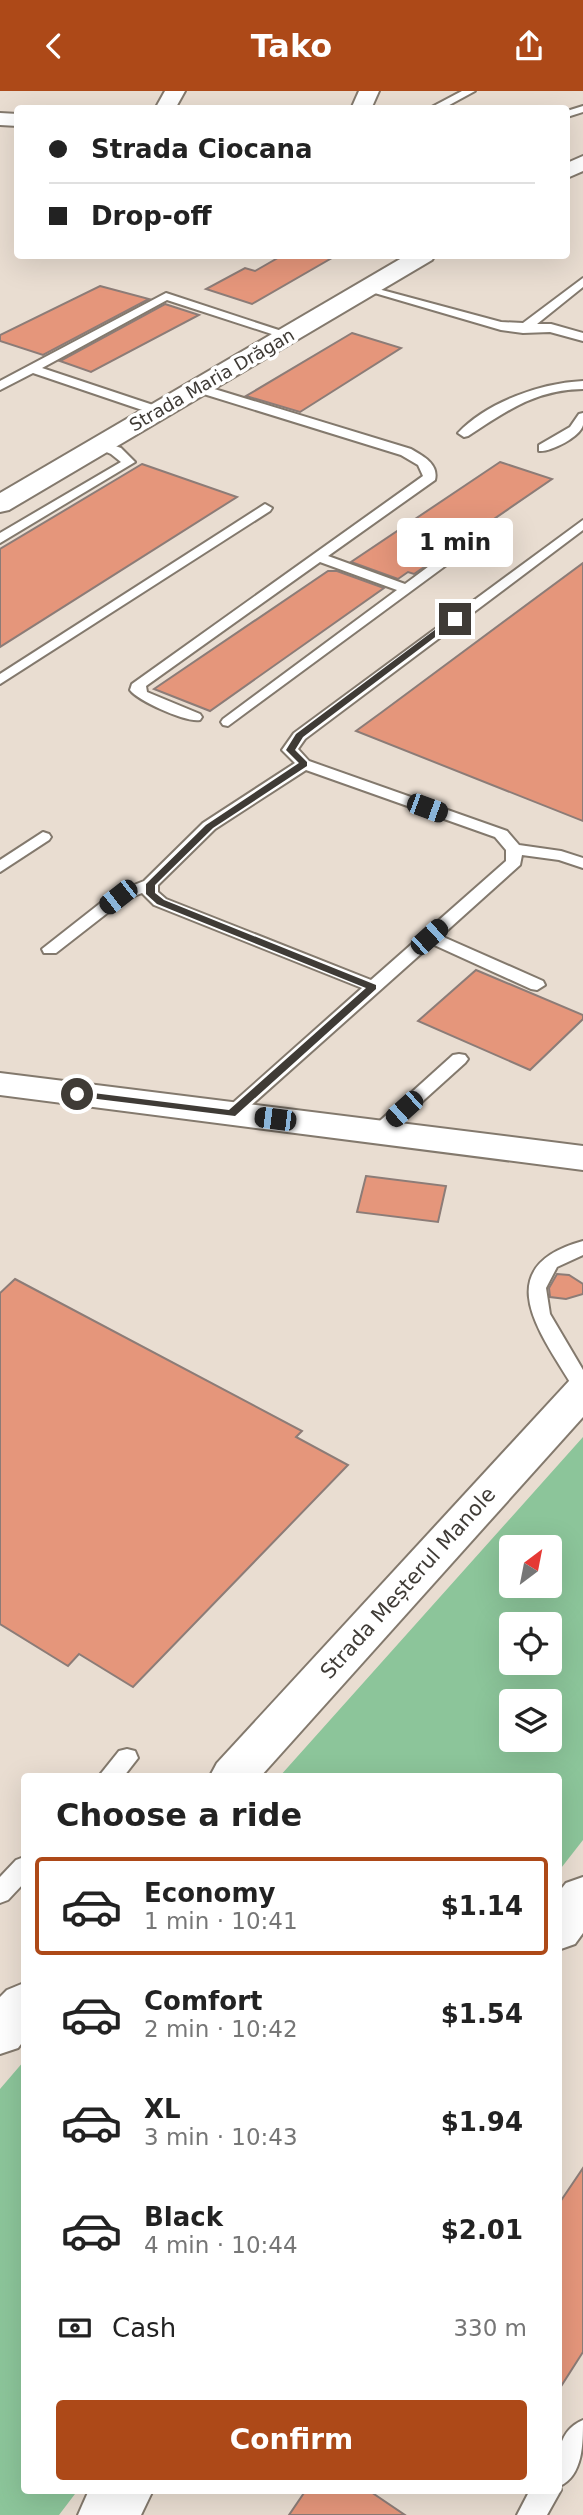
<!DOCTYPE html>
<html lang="en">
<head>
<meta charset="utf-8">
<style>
  :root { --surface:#fff; --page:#f2f2f2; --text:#222; --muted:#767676; --line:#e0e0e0; --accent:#ad4918 }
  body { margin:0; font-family:"DejaVu Sans",sans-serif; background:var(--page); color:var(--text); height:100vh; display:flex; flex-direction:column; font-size:26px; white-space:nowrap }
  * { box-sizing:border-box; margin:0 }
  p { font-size:23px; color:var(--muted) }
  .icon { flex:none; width:38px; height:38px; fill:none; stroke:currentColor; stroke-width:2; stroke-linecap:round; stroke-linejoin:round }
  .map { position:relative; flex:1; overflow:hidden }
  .details { position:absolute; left:21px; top:1682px; width:541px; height:721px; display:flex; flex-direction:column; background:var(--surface); border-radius:7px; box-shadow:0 7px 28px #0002 }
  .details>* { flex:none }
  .guide { position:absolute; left:14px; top:14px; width:556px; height:154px; border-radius:7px; box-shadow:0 7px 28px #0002; display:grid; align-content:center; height:154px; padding:0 35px; background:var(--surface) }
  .needle { width:46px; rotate:32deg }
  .tools { position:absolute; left:499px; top:1444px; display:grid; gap:14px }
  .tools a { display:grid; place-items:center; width:63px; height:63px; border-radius:7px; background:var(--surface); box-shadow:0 7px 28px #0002; font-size:35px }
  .end { position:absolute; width:32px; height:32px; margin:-16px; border:9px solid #3f3b36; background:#fff; box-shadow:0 0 0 4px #fff }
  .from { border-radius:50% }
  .bubble { position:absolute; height:49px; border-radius:7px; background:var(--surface); box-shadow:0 7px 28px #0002; font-size:23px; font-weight:600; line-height:49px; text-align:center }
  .car { position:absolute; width:21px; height:42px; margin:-21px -10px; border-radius:9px; box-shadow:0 0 5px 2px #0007; background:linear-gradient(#222 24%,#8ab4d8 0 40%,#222 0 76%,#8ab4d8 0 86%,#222 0) }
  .guide b { display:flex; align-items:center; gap:24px; height:66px; font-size:26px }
  .guide b+b { border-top:2px solid var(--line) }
  .guide i { width:18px; height:18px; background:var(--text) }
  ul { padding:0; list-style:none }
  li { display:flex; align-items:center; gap:21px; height:98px; margin:0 14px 10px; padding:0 21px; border:4px solid transparent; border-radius:7px }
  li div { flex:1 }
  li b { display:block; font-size:26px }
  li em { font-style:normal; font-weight:600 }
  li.active { border-color:var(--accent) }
  li>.icon { width:63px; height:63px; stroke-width:1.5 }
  h2 { padding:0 35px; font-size:32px; line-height:84px }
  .pay { display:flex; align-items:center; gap:18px; height:77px; padding:0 35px; font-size:26px }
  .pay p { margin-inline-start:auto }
  .primary-button { display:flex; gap:14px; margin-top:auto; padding:14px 35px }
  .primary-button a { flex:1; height:80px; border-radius:7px; background:var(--accent); color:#fff; font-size:28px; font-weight:600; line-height:80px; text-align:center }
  header { display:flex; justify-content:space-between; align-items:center; height:91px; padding:0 35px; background:var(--accent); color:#fff; font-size:32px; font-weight:600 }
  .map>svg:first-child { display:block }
  .green { fill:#8cc59a; fill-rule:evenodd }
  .building { fill:#e5967b; stroke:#8c7c77; stroke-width:2 }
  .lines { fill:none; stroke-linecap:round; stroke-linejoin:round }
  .service-casing { stroke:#83796d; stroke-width:4 }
  .minor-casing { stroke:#83796d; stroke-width:4 }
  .tertiary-casing { stroke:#83796d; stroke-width:4 }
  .secondary-casing { stroke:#83796d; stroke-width:4 }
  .primary-casing { stroke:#83796d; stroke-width:4 }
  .service { fill:#fff; fill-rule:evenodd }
  .minor { fill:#fff; fill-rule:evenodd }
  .tertiary { fill:#fff; fill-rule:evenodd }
  .secondary { fill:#fff; fill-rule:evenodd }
  .primary { fill:#fff; fill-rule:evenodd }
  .route { fill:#3f3b36 }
  .labels { text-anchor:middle; stroke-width:7; stroke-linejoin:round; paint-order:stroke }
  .far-street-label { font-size:18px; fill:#3f3b36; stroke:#fff }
  .street-label { font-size:21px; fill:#3f3b36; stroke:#fff }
</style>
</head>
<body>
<header><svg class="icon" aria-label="back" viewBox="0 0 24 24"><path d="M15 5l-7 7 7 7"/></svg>Tako<svg class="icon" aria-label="share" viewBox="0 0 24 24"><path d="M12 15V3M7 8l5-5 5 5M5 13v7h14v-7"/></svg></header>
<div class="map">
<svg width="583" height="2424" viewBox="0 0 583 2424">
  <rect width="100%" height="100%" fill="#e9ddd1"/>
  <!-- green -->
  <g class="green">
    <path d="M583,1346v403l-25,32v-96h-278zM511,1456h39v38h-39zM511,1533h39v39h-39zM511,1610h39v38h-39z"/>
    <polygon points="24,1970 24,2399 78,2399 59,2424 0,2424 0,1998"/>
  </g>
  <!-- building -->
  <g class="building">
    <polygon points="283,164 337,164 252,213 206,198 245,177 255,180"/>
    <polygon points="100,195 149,208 43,264 0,250 0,244"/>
    <polygon points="165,213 199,224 91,281 60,270"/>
    <polygon points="352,242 401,257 300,321 246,305"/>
    <polygon points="500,371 552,388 414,483 408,481 398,488 351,471"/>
    <polygon points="142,373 237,406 0,556 0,458"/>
    <polygon points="583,472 583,730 356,640 382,621"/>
    <polygon points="328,480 337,480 384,497 210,620 154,598"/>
    <polygon points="476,879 583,924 583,928 530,979 418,930"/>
    <polygon points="366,1085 446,1095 438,1131 357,1121"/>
    <polygon points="557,1183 569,1184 583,1193 583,1203 566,1208 550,1206 549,1197"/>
    <polygon points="15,1188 302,1340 296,1346 348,1374 133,1596 79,1563 68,1575 0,1533 0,1202"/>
    <polygon points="583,2077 583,2261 558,2300 558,2114"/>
    <polygon points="306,2399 368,2399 405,2424 289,2424"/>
  </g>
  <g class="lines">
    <!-- service casing -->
    <g class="service-casing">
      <g id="service">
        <polygon points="462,0 475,0 442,18 428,18"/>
        <polygon points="583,15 583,21 567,26 567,20"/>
        <polygon points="583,187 583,196 537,233 551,233 583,242 583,250 550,241 523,242 501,239 361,198 367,195 501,231 523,232"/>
        <polygon points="166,202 294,244 284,247 167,209 42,277 162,317 162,323 154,323 33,282 0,299 0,290"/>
        <path d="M583,290v8c-48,1 -75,21 -115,47l-4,1 -6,-4c29,-31 83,-50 125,-52z"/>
        <path d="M198,293l213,65c12,7 28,15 24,31l-107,76 77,28 39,-29 5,-1 7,4 -228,168 -5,-1 -2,-3 2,-3 174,-129 -77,-28 -174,124 1,6 53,22 2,3 -2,3c-13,3 -62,-19 -70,-30l2,-6 291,-208 -5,-11 -17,-10 -207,-64 -2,-3z"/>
        <path d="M583,322c0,4 0,8 0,12 -3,12 -32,27 -44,26v-6l31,-18 9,-13z"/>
        <polygon points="101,350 121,357 135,371 0,452 0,442 121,371 111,363 97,357 97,351"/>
        <polygon points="265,413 272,417 270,420 0,593 0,583"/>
        <path d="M583,429v10l-278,209 -7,10 11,12 198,70 12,14 42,6 22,7v10l-24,-8 -37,-5 -2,10 -79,71 102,45 2,4 -8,5 -6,-1 -99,-45 -194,173h-12l-3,-4 3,-4 136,-121 -208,-83 -12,-12 -18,7 -68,53h-12l-2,-4 70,-55 32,-13 59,-58 92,-60 -13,-13 12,-17zM306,679l189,67 11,13v11l-135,119 -205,-81 -8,-7v-7l57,-56z"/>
        <polygon points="43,741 49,743 51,746 49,749 0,781 0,769"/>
        <polygon points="459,963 465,964 468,968 465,972 384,1045 372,1045 369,1041 372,1037 453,964"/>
        <path d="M583,1150v14l-26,12 -11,21 4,26 33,56v24l-7,-2c-33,-56 -91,-124 7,-151z"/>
        <polygon points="127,1658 135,1660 138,1667 124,1685 99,1685 119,1660"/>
        <polygon points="24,1766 24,1792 8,1809 0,1812 0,1786 16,1769"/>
        <path d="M583,2329c0,24 0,55 -23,66l1,4 -14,25h-30l13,-25h28c0,-26 -4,-58 25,-70z"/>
      </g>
    </g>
    <!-- minor casing -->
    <g class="minor-casing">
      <g id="minor">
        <polygon points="165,0 185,0 175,18 155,18"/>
        <polygon points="359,0 379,0 371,18 351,18"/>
        <polygon points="0,22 18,23 18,35 0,34"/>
      </g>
    </g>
    <!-- tertiary casing -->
    <g class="tertiary-casing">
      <polygon id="tertiary" points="0,982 583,1055 583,1079 0,1004"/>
    </g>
    <!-- secondary casing -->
    <g class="secondary-casing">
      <g id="secondary">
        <polygon points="583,65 583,80 567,87 567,72"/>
        <polygon points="407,164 435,164 432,169 9,419 0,421 0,402"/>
      </g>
    </g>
    <!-- primary casing -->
    <g class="primary-casing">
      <g id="primary">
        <polygon points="583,1286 583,1326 261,1685 210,1685 217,1672 569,1290"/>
        <polygon points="583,1786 583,1842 575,1853 558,1859 558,1802 566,1792"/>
        <polygon points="24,1892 24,1949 18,1957 0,1963 0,1906 7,1899"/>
        <polygon points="89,2399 153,2399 141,2424 78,2424"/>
      </g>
    </g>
    <!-- service -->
    <use href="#service" class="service"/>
    <!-- minor -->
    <use href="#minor" class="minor"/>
    <!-- tertiary -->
    <use href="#tertiary" class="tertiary"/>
    <!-- secondary -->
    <use href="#secondary" class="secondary"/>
    <!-- primary -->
    <use href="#primary" class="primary"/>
  </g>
  <!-- route -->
  <polygon class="route" points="452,526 459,528 303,646 295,659 307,671 307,675 213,737 155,794 155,802 164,809 376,894 376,898 235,1025 73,1005 73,1001 77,1000 229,1019 366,897 157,813 146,803 146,793 206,734 299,672 286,659 296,643"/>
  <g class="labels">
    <!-- far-street labels -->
    <g class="far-street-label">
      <text transform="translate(212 289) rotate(-30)" y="6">Strada Maria Drăgan</text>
    </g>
    <!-- street labels -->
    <g class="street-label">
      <text transform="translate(408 1492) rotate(-48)" y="7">Strada Meșterul Manole</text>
    </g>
  </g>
</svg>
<div class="tools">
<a><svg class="needle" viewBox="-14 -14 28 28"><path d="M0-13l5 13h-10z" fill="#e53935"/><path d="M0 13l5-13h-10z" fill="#767676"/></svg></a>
<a><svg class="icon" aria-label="locate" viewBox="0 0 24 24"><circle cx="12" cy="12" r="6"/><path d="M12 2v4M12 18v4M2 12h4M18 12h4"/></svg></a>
<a><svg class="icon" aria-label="layers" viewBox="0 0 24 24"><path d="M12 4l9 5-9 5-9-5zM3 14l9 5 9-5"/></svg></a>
</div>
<i class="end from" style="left:77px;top:1003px"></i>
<i class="end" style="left:455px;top:528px"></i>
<div class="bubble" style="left:397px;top:427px;width:116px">1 min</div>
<i class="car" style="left:427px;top:717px;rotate:110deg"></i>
<i class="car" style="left:118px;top:806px;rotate:232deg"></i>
<i class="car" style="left:429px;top:846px;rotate:48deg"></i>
<i class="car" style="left:404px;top:1018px;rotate:228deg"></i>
<i class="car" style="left:275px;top:1028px;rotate:277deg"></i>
<div class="guide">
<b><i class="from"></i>Strada Ciocana</b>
<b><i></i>Drop-off</b>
</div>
<section class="details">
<h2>Choose a ride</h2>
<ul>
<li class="active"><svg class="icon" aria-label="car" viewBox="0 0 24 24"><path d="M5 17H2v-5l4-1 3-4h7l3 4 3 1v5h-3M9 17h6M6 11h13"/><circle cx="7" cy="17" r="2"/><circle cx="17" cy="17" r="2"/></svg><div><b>Economy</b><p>1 min · 10:41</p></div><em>$1.14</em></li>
<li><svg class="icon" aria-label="car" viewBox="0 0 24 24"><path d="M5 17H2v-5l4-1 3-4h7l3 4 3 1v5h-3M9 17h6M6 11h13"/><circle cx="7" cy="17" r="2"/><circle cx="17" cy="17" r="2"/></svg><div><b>Comfort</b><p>2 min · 10:42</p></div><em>$1.54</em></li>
<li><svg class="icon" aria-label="car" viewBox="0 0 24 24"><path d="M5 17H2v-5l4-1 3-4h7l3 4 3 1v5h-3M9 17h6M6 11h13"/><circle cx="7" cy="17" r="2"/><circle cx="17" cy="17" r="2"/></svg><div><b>XL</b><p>3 min · 10:43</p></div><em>$1.94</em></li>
<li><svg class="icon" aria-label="car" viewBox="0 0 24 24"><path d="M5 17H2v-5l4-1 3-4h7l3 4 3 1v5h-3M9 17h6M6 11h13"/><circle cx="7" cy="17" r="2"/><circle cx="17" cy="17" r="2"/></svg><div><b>Black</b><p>4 min · 10:44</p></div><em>$2.01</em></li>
</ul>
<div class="pay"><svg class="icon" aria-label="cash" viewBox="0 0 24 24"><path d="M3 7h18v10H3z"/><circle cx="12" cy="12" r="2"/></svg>Cash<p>330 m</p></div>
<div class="primary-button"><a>Confirm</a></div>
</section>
</div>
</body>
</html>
